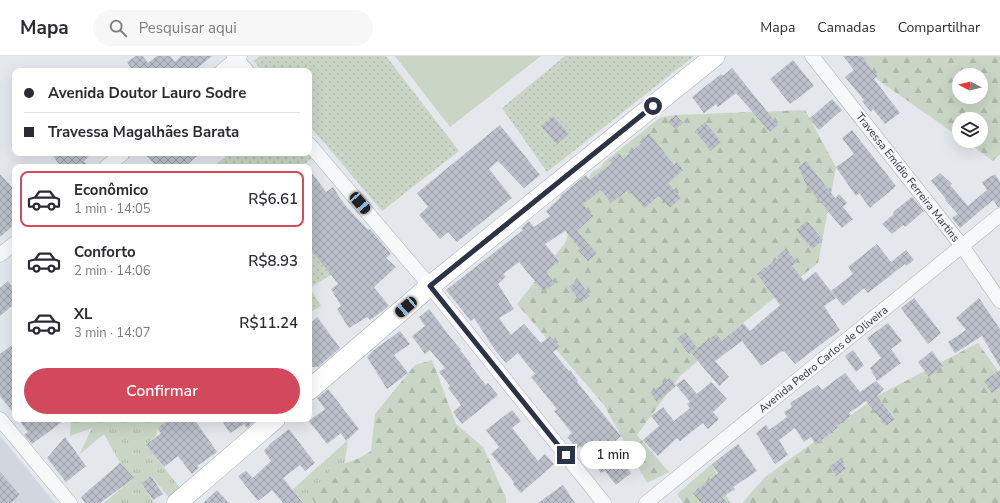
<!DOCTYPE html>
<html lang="pt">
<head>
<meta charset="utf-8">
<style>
  :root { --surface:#fff; --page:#f7f7f7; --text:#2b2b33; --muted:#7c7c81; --line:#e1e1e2; --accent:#d1495b }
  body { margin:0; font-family:"Nunito Sans",sans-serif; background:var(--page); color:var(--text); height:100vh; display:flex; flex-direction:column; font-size:15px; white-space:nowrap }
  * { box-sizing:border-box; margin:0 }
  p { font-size:13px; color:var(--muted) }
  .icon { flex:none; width:22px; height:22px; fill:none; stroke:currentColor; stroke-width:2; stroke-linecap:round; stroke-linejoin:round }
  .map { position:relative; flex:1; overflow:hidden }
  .side { position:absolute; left:12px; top:108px; width:300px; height:258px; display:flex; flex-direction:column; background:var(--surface); border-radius:8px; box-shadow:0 4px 16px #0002 }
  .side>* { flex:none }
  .hud { position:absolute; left:12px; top:12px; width:300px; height:88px; border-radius:8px; box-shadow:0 4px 16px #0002; display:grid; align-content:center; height:88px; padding:0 12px; background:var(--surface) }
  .needle { width:26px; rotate:277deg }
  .controls { position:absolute; left:952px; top:12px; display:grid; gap:8px }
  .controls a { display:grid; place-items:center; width:36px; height:36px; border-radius:50%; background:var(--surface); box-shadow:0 4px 16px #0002; font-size:20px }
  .end { position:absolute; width:18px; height:18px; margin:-9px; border:5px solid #2b3445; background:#fff; box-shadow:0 0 0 2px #fff }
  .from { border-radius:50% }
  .bubble { position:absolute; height:28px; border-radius:14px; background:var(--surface); box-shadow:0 4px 16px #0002; font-size:13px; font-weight:600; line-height:28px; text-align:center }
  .car { position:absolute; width:12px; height:24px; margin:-12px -6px; border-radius:5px; box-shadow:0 0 3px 1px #0007; background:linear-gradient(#222 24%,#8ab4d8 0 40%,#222 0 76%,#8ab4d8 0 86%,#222 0) }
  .hud b { display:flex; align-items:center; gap:14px; height:38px; font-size:15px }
  .hud b+b { border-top:1px solid var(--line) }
  .hud i { width:10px; height:10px; background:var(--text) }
  ul { padding:7px 0 0; list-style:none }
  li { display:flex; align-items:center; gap:12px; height:56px; margin:0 8px 6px; padding:0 4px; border:2px solid transparent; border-radius:8px }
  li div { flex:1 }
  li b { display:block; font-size:15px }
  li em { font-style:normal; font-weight:600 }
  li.active { border-color:var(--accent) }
  li>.icon { width:36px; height:36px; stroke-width:1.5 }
  .button { display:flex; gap:8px; margin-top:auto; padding:8px 12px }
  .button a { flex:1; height:46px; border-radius:24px; background:var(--accent); color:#fff; font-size:16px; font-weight:600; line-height:46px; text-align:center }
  header { display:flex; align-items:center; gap:24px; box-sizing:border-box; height:56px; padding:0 20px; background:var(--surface); border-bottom:1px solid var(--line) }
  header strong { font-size:19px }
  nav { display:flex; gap:22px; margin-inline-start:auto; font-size:14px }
  .search { width:280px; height:36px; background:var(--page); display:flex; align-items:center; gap:10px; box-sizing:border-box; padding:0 14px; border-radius:22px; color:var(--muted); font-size:15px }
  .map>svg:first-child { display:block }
  .built { fill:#d2d6de }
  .grass { fill:url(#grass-tufts) }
  .forest { fill:url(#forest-firs); fill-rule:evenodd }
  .park { fill:url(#park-dots) }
  .garden { fill:#c9d6c5 }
  .building { fill:url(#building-cross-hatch) }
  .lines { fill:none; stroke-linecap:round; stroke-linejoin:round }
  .street-casing { stroke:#a9aeb7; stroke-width:15 }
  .secondary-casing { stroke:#a9aeb7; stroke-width:21 }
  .street { stroke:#f7f8fa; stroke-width:14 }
  .secondary { stroke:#fff; stroke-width:20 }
  .route { stroke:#2b3445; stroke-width:5 }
  .labels { text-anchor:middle; stroke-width:3; stroke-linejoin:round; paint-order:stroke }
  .street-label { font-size:11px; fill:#2b3445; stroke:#f4f6f9 }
</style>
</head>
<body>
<header>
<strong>Mapa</strong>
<div class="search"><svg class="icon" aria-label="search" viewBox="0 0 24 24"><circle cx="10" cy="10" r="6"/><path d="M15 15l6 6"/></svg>Pesquisar aqui</div>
<nav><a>Mapa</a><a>Camadas</a><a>Compartilhar</a></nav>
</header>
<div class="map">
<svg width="1000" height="447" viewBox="0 0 1000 447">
  <defs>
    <pattern id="grass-tufts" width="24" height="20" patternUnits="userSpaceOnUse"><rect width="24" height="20" fill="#c9d6c5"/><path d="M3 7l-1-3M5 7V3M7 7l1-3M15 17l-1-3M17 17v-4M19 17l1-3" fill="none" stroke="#adb8ab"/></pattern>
    <pattern id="forest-firs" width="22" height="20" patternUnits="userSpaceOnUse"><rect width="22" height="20" fill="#c9d6c5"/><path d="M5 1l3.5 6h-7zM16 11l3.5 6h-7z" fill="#adb8ab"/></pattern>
    <pattern id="park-dots" width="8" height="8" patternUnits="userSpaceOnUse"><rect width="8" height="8" fill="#c9d6c5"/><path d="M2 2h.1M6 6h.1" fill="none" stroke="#adb8ab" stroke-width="1.8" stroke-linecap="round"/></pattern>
    <pattern id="building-cross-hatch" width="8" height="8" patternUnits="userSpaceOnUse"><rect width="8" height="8" fill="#bbc0ca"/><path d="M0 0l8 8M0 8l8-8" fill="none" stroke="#989da6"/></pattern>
  </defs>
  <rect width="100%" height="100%" fill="#e4e7ec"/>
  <!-- built -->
  <polygon class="built" points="0,380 55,447 0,447"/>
  <!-- grass -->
  <g class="grass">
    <polygon points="71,363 170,363 157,372 156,380 146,389 180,432 172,445 151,420 141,427 154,447 104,447 133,422 120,407 104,378 79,399 92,372 70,380"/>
    <polygon points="348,384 339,447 304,447 292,434"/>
  </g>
  <!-- forest -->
  <g class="forest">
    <path d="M861,0h139v98l-7,7 -28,-20h16v-22h-22v18l-81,-57zM959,19h22v22h-22z"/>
    <polygon points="805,54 836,111 818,207 743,267 680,320 637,379 669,416 647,427 604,349 517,248 565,187 591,117 601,111 604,106 661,61 676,59"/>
    <polygon points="978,287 1000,318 1000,447 742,447 765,421 868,347 886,370 895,362 877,340"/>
    <polygon points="432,304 456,368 483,391 506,442 506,447 315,447 309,438 333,412 357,403 371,395 375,358 415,309"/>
    <polygon points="712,408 730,447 683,447 677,438"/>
  </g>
  <!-- park -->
  <g class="park">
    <polygon points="260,0 386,0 459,95 382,155 309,69 309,15 262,15 254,5"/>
    <polygon points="565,0 694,0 547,116 502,52"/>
    <polygon points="230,97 309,97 313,101 301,111 213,111"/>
    <polygon points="309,185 343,211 310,232 321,250 309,257"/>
  </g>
  <!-- garden -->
  <polygon class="garden" points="395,0 541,0 450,71"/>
  <!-- building -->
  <g class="building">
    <polygon points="136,0 143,0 148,7 157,0 170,0 175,6 181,0 212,0 194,15 133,15 127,6"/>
    <polygon points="843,0 861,0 877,20 874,23 900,57 885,68 873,53 871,56 862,45 864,44 845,21 854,14"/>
    <polygon points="793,4 814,30 790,48 770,23"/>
    <polygon points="732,12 778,69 770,76 736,37 718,51 716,48 704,57 692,41 721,18 723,20"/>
    <polygon points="832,43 842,54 819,74 809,63"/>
    <polygon points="676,59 683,67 675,73 668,65"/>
    <polygon points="553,60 569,78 557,89 541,70"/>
    <polygon points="705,66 721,86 711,95 695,75"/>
    <polygon points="500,69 540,119 524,132 498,105 489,113 512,142 457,186 448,176 440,183 419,159 428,151 417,137"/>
    <polygon points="852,74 896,130 870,152 859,137 856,140 836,111 854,98 842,82"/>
    <polygon points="649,77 674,109 677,106 683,114 668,127 681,142 670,152 659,140 644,152 631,137 630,138 627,135 611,147 601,134 583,148 593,160 577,175 597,198 588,205 578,194 580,192 565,175 545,188 559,205 546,216 555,228 543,235 519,206 503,218 506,221 498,228 514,253 499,262 511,279 524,268 541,287 550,280 560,291 553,296 569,315 570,314 578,325 577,326 621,380 613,387 623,402 621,403 631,417 616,429 605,415 601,417 581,390 577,393 567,381 572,377 554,355 557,353 531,321 535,318 518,297 506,307 495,294 474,262 471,265 446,234 523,174 521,172 529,165 534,171 550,160 546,155 561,141 560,140 586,119 590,124 612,107 609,104 619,97 623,103 643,86 641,84"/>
    <polygon points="51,97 92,97 84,105 89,111 61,111"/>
    <polygon points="144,97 200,97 185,111 157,111"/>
    <polygon points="806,105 835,142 839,138 847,147 843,151 853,163 842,172 806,129 799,111"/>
    <polygon points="309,113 326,136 333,131 344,148 368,174 370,173 391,198 386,202 396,211 374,231 389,250 370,264 367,261 349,272 337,253 341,250 331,233 338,228 315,198 315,199 309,192"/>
    <polygon points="940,117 952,128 950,129 968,150 987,134 982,126 995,118 1000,126 1000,151 998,151 993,144 960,172 952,162 958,158 945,144 946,143 931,125"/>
    <polygon points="0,118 15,135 15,168 0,181"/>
    <polygon points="912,141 924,155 905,171 903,169 892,178 882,168 894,158 893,156"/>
    <polygon points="807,165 823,184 812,193 796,174"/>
    <polygon points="877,188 891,206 906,194 914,204 906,210 905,208 868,237 864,232 843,250 831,235 853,218 848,211"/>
    <polygon points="785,193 797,206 792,210 804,225 816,216 836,242 824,250 840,274 795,308 784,295 783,296 782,295 761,310 742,285 715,305 729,321 719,330 691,297 716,278 722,285 743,267 750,275 780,249 757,218 779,202 777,200"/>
    <polygon points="578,224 590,240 581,246 569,231"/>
    <polygon points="8,225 15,234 15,247 0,260 0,232"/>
    <polygon points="914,242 941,277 928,288 901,252"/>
    <polygon points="979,242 1000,273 1000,311 982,280 955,297 948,286 966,274 956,262"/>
    <polygon points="429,253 451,282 461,294 460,294 471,308 470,309 486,329 488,327 498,339 462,368 453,356 461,349 448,332 450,330 439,316 445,312 430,294 425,298 412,280 425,270 419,261"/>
    <polygon points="317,261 340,292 318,311 309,311 309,268"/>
    <polygon points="888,267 902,285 891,293 901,307 877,325 870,312 881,302 867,282"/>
    <polygon points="400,275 410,288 394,299 408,317 387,333 367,301 375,293"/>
    <polygon points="685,276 697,291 689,298 677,283"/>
    <polygon points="15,287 15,359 0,340 0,298"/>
    <polygon points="853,294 864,309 856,316 845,300"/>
    <polygon points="932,295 943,310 929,321 918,306"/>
    <polygon points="1000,314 1000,331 992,337 984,325"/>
    <polygon points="845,317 860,336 876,325 884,333 877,340 895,363 886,370 866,345 849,357 851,360 837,370 838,371 816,389 811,381 804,386 795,372 779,384 788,399 775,408 756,377 766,369 769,374 787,361 784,356 792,351 790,347 818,329 822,334"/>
    <polygon points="670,322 676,330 657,346 651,337"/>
    <polygon points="684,323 697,338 711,326 727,343 713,356 719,363 708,373 703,367 680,385 677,382 658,400 643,384 659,370 651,360 663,351 674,365 690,352 687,348 690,346 676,329"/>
    <polygon points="328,333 359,373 346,385 341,377 327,388 309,365 325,353 317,342"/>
    <polygon points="512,354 521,365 512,372 538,405 545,398 554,408 521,437 513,428 514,426 491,398 499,391 486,374"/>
    <polygon points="18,363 66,363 32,388 24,379 28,376"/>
    <polygon points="170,363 194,363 217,396 197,410 199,412 192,418 178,400 164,411 146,389 161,377 157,372"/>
    <polygon points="221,363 257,363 247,372 244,368 230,377"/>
    <polygon points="289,373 315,407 305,415 300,409 283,422 303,447 283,447 272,434 258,445 238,420 246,415 253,422 271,405 264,395 271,387"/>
    <polygon points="65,381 86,410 66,426 47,402"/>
    <polygon points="738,388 757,415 733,431 735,433 722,441 727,447 701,447 693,437 718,417 712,408"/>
    <polygon points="840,403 846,413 836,420 830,410"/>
    <polygon points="120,407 134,422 100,447 85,447 81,441"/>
    <polygon points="0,416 20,439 11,447 0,447"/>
    <polygon points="151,420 163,438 153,444 141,427"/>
    <polygon points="563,429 575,447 538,447"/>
    <polygon points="217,434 229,447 203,447"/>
  </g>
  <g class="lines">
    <!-- street casing -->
    <g class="street-casing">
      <g id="street">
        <polyline points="234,0 247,15"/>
        <polyline points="812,0 962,190 1000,245"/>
        <polyline points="222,15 240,0"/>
        <polyline points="309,88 430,230 604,447"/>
        <polyline points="106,111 123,97"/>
        <polyline points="0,199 15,187"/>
        <polyline points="0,363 70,447"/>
        <polyline points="646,447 1000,159"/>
      </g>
    </g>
    <!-- secondary casing -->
    <g class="secondary-casing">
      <g id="secondary">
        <polyline points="309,334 430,230 715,0"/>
        <polyline points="177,447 275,363"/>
      </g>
    </g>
    <!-- street -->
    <use href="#street" class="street"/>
    <!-- secondary -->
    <use href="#secondary" class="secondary"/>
  </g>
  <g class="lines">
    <!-- route -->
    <polyline class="route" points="566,399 430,230 653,50"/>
  </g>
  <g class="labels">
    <!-- street labels -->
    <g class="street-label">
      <text transform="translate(908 121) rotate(52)" y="4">Travessa Emídio Ferreira Martins</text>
      <text transform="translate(823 303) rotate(-39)" y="4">Avenida Pedro Carlos de Oliveira</text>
    </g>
  </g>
</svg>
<div class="controls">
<a><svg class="needle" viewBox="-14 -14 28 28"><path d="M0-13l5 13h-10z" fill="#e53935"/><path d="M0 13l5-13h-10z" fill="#7c7c81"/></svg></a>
<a><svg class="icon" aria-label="layers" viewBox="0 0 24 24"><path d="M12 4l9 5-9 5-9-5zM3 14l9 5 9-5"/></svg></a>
</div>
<i class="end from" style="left:653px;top:50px"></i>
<i class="end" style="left:566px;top:399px"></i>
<div class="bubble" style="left:580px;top:385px;width:66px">1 min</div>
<i class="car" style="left:360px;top:147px;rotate:140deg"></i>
<i class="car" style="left:406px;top:251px;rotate:229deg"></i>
<div class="hud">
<b><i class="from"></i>Avenida Doutor Lauro Sodre</b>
<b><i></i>Travessa Magalhães Barata</b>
</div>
<section class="side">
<ul>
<li class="active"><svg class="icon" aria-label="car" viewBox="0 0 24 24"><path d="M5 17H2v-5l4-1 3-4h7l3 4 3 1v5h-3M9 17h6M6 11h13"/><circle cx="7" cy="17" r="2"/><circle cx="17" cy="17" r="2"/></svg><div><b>Econômico</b><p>1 min · 14:05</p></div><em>R$6.61</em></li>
<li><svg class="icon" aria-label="car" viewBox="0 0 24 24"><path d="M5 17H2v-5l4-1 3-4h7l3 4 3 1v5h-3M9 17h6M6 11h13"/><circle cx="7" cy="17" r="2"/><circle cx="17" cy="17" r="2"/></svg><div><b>Conforto</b><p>2 min · 14:06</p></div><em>R$8.93</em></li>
<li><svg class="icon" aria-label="car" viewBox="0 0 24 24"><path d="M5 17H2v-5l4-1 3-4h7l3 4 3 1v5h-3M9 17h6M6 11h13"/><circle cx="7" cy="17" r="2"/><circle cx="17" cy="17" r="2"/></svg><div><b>XL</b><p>3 min · 14:07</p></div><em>R$11.24</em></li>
</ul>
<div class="button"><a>Confirmar</a></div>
</section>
</div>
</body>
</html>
